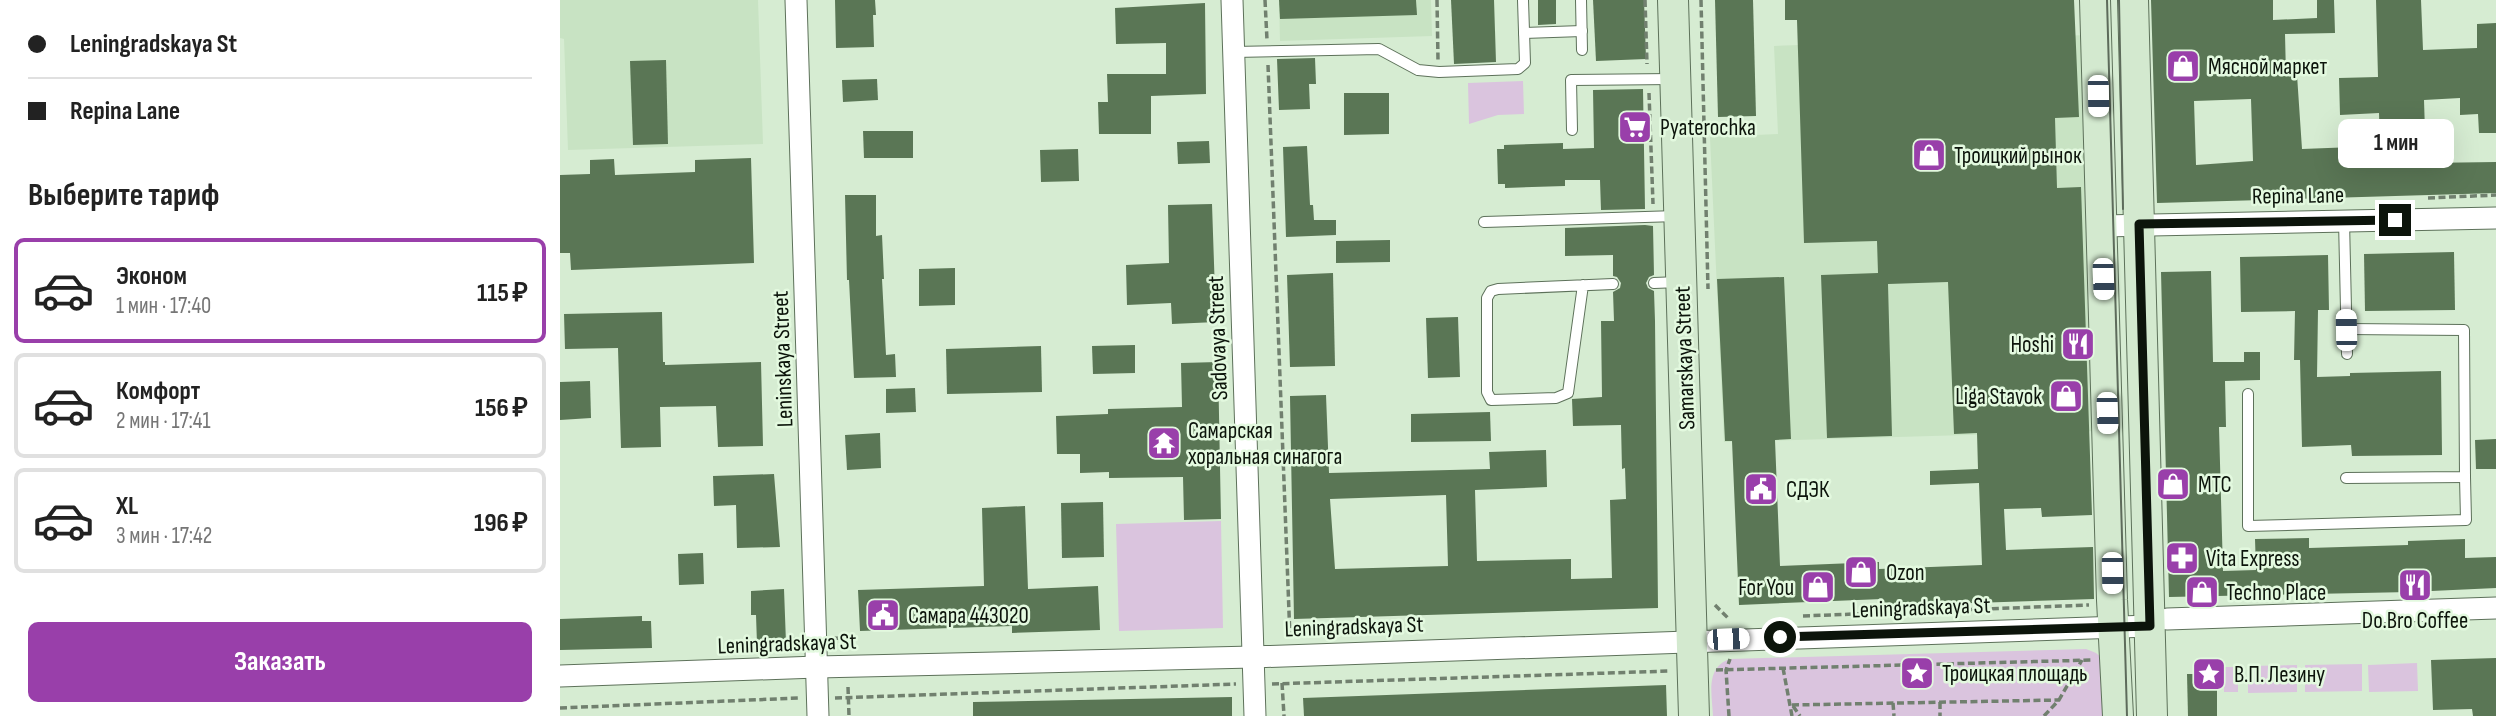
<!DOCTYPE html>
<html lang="ru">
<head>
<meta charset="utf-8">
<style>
  :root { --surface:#fff; --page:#f2f2f2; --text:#222; --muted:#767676; --line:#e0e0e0; --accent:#993faa }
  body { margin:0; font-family:"Sofia Sans Condensed",sans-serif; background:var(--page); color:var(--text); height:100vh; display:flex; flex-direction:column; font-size:26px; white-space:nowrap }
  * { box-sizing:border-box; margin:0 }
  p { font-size:23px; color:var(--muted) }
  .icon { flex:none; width:38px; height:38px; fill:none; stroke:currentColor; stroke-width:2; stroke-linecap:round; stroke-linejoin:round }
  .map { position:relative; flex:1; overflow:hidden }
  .panel { display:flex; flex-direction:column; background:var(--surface); width:560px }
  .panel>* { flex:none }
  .hud { display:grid; align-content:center; height:154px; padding:0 28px; background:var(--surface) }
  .end { position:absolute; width:32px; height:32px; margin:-16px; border:9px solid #0c140b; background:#fff; box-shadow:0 0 0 4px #fff }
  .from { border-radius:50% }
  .bubble { position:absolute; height:49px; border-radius:10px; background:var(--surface); box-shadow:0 7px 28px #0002; font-size:23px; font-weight:700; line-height:49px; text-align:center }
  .car { position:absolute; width:21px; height:42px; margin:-21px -10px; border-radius:9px; box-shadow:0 0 5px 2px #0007; background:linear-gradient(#fff 24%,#345 0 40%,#fff 0 76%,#345 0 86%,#fff 0) }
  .hud b { display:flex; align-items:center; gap:24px; height:66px; font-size:26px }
  .hud b+b { border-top:2px solid var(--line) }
  .hud i { width:18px; height:18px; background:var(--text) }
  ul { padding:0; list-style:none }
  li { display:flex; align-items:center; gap:21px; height:105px; margin:0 14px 10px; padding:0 14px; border:4px solid var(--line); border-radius:10px }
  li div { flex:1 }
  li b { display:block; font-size:26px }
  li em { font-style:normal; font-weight:700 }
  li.current { border-color:var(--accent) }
  li>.icon { width:63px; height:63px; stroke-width:1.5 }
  h2 { padding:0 28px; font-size:32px; line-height:84px }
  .cta { display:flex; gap:14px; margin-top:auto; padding:14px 28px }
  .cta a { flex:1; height:80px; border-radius:10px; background:var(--accent); color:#fff; font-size:28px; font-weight:700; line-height:80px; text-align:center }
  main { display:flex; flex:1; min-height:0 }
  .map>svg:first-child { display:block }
  .built { fill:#c8e3c3 }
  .green { fill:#dac4de }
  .building { fill:#5a7655; fill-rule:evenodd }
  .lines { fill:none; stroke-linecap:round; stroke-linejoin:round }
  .lane-casing { stroke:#5d715a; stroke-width:12 }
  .street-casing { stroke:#5d715a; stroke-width:23 }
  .secondary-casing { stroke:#5d715a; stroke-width:32 }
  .path { stroke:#71806f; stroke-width:3.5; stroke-dasharray:7 3.5; stroke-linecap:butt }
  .lane { stroke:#fff; stroke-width:10 }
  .street { stroke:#fff; stroke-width:21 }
  .secondary { stroke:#d3e9cf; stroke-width:30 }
  .tram { stroke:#5d6b5b; stroke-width:2 }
  .route { stroke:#0c140b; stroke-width:9 }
  .labels { text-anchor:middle; stroke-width:5; stroke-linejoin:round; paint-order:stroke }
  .poi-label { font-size:23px; fill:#0c140b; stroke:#e3f9df; text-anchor:start }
  .street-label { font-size:23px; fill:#0c140b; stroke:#e3f9df }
</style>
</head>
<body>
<main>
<section class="panel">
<div class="hud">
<b><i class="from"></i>Leningradskaya St</b>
<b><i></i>Repina Lane</b>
</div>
<h2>Выберите тариф</h2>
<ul>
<li class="current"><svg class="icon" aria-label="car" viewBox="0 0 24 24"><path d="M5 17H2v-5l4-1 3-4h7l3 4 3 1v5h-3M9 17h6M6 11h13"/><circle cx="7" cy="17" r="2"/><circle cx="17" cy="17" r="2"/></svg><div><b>Эконом</b><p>1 мин · 17:40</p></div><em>115 ₽</em></li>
<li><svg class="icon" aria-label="car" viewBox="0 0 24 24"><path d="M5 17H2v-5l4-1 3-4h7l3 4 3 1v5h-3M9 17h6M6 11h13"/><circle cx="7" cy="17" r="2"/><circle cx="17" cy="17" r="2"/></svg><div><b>Комфорт</b><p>2 мин · 17:41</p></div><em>156 ₽</em></li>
<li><svg class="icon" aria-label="car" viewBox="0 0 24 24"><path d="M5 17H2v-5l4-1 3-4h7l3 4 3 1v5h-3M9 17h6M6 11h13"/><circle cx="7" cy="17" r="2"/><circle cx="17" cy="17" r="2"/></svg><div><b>XL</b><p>3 мин · 17:42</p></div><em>196 ₽</em></li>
</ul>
<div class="cta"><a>Заказать</a></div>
</section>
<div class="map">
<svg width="1936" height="716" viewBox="0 0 1936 716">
  <rect width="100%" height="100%" fill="#d6ecd2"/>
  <!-- built -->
  <g class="built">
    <polygon points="0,0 198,0 203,144 8,150 4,39 0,38"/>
    <polygon points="719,0 871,0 872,36 720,41"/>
    <polygon points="1526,35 1539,431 1164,442 1150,137 1218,134 1214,46"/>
  </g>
  <!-- green -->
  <g class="green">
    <polygon points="963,81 964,114 938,115 909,124 908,83"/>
    <polygon points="661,521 663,628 559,631 556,524"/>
    <path d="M1526,649l10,4 7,6 6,57h-396c-1,-21 -8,-49 17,-57z"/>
    <polygon points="1857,663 1858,691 1809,692 1808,665"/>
    <polygon points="1802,664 1802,691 1745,692 1745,665"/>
    <polygon points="1737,665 1737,692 1688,693 1688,666"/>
    <rect x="1664" y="667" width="14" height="25"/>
  </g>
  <!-- building -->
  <g class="building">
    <polygon points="275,0 315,0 316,15 313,15 314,47 276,48"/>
    <polygon points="719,0 856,0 857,15 720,19"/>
    <polygon points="891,0 934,0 936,62 894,64"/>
    <polygon points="978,0 996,0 996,24 978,25"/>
    <polygon points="1033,0 1084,0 1086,59 1036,61"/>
    <polygon points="1155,0 1193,0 1196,116 1158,117"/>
    <polygon points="1225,0 1514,0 1519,117 1495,118 1497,188 1521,187 1532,515 1482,517 1481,508 1444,509 1446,550 1533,547 1534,599 1322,606 1322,599 1179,605 1172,441 1165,441 1157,279 1224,277 1231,439 1215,440 1220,566 1319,562 1319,569 1422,565 1419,483 1370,485 1370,471 1418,469 1417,433 1394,434 1388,282 1328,284 1332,436 1267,438 1261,275 1318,273 1317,241 1244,243 1237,20 1225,20"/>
    <path d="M1591,0h122v20l44,-2v-18h17l1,33 -50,1 1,42 11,-1 5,74 78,-3 -1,-33 -39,2 -1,-37 39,-1 -2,-77h45l2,50 54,-2v-24l19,-1v110h-17l-1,-19 -18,1v-17l-36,2 2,63 70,-1v31l-339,10zM1691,99l2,62 -57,4 -2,-64z"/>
    <polygon points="645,3 646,94 591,96 591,134 539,134 538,102 548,102 547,74 606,74 606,43 556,44 555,8"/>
    <polygon points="755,58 756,84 749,84 750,109 719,110 717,59"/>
    <polygon points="106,60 108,144 73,145 70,61"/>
    <polygon points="317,79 318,100 283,102 282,80"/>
    <polygon points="1083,89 1085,209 1041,210 1040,180 1005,180 1005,186 945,188 945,184 938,184 937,149 944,149 944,145 1003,143 1003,149 1034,148 1033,90"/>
    <polygon points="784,93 829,93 829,134 784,135"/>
    <polygon points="303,131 353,131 353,158 304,158"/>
    <polygon points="649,141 650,163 618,164 617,142"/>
    <polygon points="747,146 750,205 753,205 754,220 776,220 776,235 726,237 723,147"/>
    <polygon points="518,149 519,181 481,182 480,150"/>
    <polygon points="191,158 194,263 11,270 10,253 0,253 0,175 30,174 30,160 54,159 55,175 135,172 135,160"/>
    <polygon points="285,195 316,195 316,236 322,235 324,279 322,279 326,355 335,354 336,377 294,378 289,280 287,280"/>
    <polygon points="652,204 656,322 612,324 611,303 567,305 566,265 609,263 608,205"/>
    <path d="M1085,225l8,1 1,49 -5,2 -3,6 2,5 6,3 1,30 3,287 -364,11 -4,-223 36,-1 3,78 161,-4 -1,-17 57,-2 1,37 -72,3 2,71 94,-2v20l41,-1 -2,-78 16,-1 -1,-31 -3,1 -1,-44 -48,1 -1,-27 30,-2 -1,-76h13l-1,-29 7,-4 1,-5 -4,-6 -4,-1v-21l-48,1v-28zM886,495l2,71 -113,3 -5,-70z"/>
    <polygon points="830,240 830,262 776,263 776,241"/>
    <polygon points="1894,252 1895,310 1805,311 1804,254"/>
    <polygon points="1768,255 1769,310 1758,310 1757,377 1790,376 1790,373 1881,371 1882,455 1792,456 1791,445 1742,447 1740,360 1734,360 1735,311 1681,312 1680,257"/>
    <polygon points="395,268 395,305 359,306 359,269"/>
    <polygon points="1651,271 1653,362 1684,362 1684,352 1700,352 1700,380 1665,381 1666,427 1659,427 1663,571 1696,570 1695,539 1749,538 1749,548 1848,545 1848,541 1905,539 1905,558 1936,557 1936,588 1850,592 1609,597 1601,272"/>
    <polygon points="773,273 775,366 730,367 727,275"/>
    <polygon points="102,312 103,362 105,362 105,365 201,362 203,446 158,447 156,406 100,407 101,447 61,448 58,348 5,349 4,314"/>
    <polygon points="898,317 900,377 868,378 866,318"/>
    <polygon points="575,345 575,373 533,374 532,346"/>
    <polygon points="481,346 482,392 387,394 386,349"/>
    <polygon points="658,362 661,519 624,520 623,477 549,478 549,472 520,473 520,454 497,454 496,416 548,414 548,409 622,407 621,363"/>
    <polygon points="30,381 31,418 0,420 0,382"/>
    <polygon points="355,388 356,412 326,413 326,389"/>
    <polygon points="930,412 931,441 851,442 851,414"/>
    <polygon points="320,433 321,468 287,470 285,435"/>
    <polygon points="1936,439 1936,469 1916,469 1915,440"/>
    <polygon points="214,474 220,547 177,548 176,505 154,506 153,476"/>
    <polygon points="543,502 544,557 502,558 501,503"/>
    <polygon points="465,506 468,589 538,586 540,630 452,633 452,626 300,631 298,590 424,586 422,508"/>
    <polygon points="143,553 144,584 119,585 118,554"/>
    <polygon points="224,589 226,643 197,644 196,615 191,615 191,591"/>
    <polygon points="82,616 82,621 91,621 92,648 0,650 0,619"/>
    <polygon points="1936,658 1936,716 1913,716 1912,709 1873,710 1871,660"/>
    <polygon points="1627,674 1657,674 1657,716 1628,716"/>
    <polygon points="1106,685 1107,716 744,716 743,698"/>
    <polygon points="672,697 672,716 413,716 413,702"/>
  </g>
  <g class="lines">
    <!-- lane casing -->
    <g class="lane-casing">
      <g id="lane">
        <polyline points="1021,0 1022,50"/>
        <polyline points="964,33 1022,31"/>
        <polyline points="674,52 819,49 858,70 879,72 958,69 965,63 963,0"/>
        <polyline points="1012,130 1011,80 1113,79"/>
        <polyline points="1784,220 1787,354"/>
        <polyline points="924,222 1117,216"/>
        <polyline points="1094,283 1119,282"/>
        <polyline points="1023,285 1008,393 996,398 931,400 927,392 927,298 931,291 938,289 1053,284"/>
        <polyline points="1786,329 1904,330 1905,477 1786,478"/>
        <polyline points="1688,394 1688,526 1906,520 1905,477"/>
      </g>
    </g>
    <!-- street casing -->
    <g class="street-casing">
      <g id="street">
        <polyline points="236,0 258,716"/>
        <polyline points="672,0 695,716"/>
        <polyline points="1542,226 1936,218"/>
        <polyline points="1607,619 1936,608"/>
        <polyline points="0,676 257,667 693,657 1590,626"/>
      </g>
    </g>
    <!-- secondary casing -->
    <g class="secondary-casing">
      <g id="secondary">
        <polyline points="1113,0 1134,716"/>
        <polyline points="1535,0 1552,600 1558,716"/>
        <polyline points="1573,0 1592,716"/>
      </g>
    </g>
    <!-- path -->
    <g class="path">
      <polyline points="705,0 707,40"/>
      <polyline points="877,0 878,60"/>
      <polyline points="1085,0 1087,64"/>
      <polyline points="1141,0 1148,289"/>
      <polyline points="708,65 730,638"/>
      <polyline points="1089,93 1093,204"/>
      <polyline points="1868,198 1936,195"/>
      <polyline points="1155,605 1169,619"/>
      <polyline points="1243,616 1529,605"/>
      <polyline points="274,638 286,639 286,647"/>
      <polyline points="227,649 228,640 235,639"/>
      <polyline points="1223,668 1232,716"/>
      <polyline points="1156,670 1533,660"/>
      <polyline points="722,683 724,716"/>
      <polyline points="712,684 1110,671"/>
      <polyline points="288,687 289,716"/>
      <polyline points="275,698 676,684"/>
      <polyline points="1380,702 1380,716"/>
      <polyline points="1333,703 1334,716"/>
      <polyline points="1232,705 1499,700"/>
      <polyline points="1233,706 1240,716"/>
      <polyline points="0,708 239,698"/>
      <polyline points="1169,716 1166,670 1170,659"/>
      <polyline points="1484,716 1499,700 1522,660"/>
    </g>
    <!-- lane -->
    <use href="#lane" class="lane"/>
    <!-- street -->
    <use href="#street" class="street"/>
    <!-- secondary -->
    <use href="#secondary" class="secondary"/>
    <!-- tram -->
    <g class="tram">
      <polyline points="1547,0 1567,716"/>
      <polyline points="1559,0 1563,209"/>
    </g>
  </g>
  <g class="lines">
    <!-- route -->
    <polyline class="route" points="1220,637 1590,626 1579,224 1835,220"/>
  </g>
  <!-- icons -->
  <defs>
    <g id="shop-square" transform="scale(1.75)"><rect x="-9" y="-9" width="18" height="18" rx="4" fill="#993faa" stroke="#e3f9df"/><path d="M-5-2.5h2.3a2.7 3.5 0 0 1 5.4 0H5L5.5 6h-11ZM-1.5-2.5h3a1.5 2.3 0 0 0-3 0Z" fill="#fff"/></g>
    <g id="supermarket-square" transform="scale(1.75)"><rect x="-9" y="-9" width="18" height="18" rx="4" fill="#993faa" stroke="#e3f9df"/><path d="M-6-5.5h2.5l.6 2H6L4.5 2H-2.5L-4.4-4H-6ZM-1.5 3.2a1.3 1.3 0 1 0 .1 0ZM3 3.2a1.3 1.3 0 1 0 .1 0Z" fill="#fff"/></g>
    <g id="restaurant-square" transform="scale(1.75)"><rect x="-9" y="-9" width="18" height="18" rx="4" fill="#993faa" stroke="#e3f9df"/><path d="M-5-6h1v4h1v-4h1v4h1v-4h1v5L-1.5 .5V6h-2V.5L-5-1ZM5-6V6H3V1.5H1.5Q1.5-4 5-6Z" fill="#fff"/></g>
    <g id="temple-square" transform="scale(1.75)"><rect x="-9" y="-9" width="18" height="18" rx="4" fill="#993faa" stroke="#e3f9df"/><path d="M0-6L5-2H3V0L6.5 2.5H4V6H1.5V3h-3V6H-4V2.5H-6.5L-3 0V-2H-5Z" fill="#fff"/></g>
    <g id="civic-square" transform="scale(1.75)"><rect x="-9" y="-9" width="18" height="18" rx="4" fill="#993faa" stroke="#e3f9df"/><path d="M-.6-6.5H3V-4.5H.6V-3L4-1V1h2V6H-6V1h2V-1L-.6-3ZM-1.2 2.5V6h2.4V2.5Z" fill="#fff"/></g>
    <g id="pharmacy-square" transform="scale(1.75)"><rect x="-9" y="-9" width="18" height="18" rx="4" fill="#993faa" stroke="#e3f9df"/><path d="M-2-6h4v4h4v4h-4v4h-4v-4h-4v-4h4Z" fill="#fff"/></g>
    <g id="sight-square" transform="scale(1.75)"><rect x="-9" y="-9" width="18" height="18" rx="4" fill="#993faa" stroke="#e3f9df"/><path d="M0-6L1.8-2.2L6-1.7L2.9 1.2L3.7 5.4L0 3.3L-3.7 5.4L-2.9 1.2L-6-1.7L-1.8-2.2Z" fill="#fff"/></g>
  </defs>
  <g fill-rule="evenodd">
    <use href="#shop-square" x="1623" y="66"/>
    <use href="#supermarket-square" x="1075" y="127"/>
    <use href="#shop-square" x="1369" y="155"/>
    <use href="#restaurant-square" x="1518" y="344"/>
    <use href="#shop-square" x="1506" y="396"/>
    <use href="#temple-square" x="604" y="443"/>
    <use href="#shop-square" x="1613" y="484"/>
    <use href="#civic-square" x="1201" y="489"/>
    <use href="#pharmacy-square" x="1622" y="558"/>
    <use href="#shop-square" x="1301" y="572"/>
    <use href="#restaurant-square" x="1855" y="585"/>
    <use href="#shop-square" x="1258" y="587"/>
    <use href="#shop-square" x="1642" y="592"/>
    <use href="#civic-square" x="323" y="615"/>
    <use href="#sight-square" x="1357" y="673"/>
    <use href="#sight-square" x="1649" y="674"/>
  </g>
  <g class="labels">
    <!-- poi labels -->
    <g class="poi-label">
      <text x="1648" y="74">Мясной маркет</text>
      <text x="1100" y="135">Pyaterochka</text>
      <text x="1394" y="163">Троицкий рынок</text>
      <text x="1494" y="352" text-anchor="end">Hoshi</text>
      <text x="1482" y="404" text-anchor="end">Liga Stavok</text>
      <text x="628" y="438">Самарская<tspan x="628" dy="26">хоральная синагога</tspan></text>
      <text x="1638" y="492">МТС</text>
      <text x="1226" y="497">СДЭК</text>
      <text x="1646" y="566">Vita Express</text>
      <text x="1326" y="580">Ozon</text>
      <text x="1234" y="595" text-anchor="end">For You</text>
      <text x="1666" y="600">Techno Place</text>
      <text x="348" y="623">Самара 443020</text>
      <text x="1855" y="628" text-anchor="middle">Do.Bro Coffee</text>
      <text x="1382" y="681">Троицкая площадь</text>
      <text x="1674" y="682">В.П. Лезину</text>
    </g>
    <!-- street labels -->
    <g class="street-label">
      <text transform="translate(1738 195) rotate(-1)" y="8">Repina Lane</text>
      <text transform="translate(657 338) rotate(-92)" y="8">Sadovaya Street</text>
      <text transform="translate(1124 358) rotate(-92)" y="8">Samarskaya Street</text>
      <text transform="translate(222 359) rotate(-92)" y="8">Leninskaya Street</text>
      <text transform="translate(1361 607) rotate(-2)" y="8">Leningradskaya St</text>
      <text transform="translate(794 626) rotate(-2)" y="8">Leningradskaya St</text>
      <text transform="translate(227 643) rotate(-2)" y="8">Leningradskaya St</text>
    </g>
  </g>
</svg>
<i class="end from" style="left:1220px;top:637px"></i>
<i class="end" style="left:1835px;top:220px"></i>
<div class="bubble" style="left:1778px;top:119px;width:116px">1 мин</div>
<i class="car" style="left:1538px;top:96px;rotate:179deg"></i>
<i class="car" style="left:1543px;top:279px;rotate:178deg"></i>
<i class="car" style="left:1786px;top:330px;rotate:359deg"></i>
<i class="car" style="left:1547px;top:413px;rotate:178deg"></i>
<i class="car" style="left:1552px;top:573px;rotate:179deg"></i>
<i class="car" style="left:1168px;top:639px;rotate:88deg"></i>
</div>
</main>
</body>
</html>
